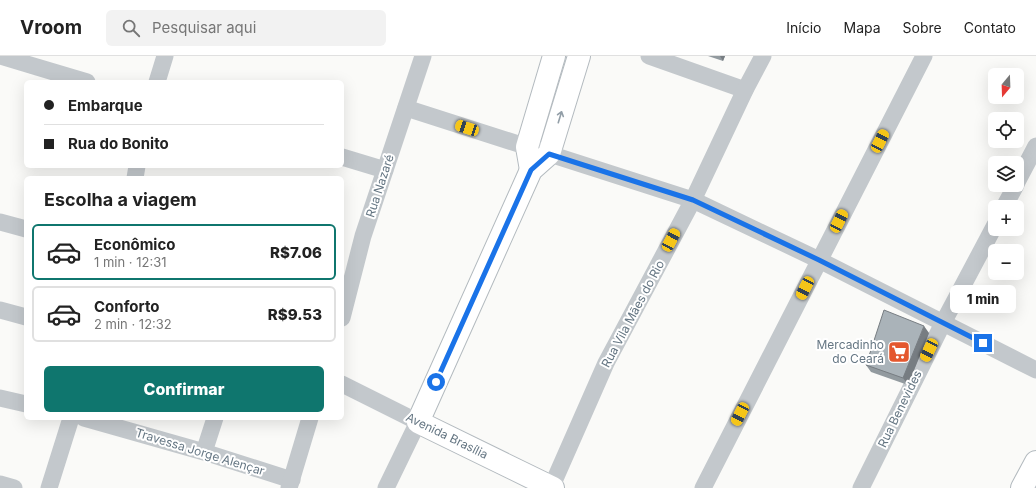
<!DOCTYPE html>
<html lang="pt">
<head>
<meta charset="utf-8">
<style>
  :root { --surface:#fff; --page:#f2f2f2; --text:#222; --muted:#767676; --line:#e0e0e0; --accent:#0f766e }
  body { margin:0; font-family:Inter,sans-serif; background:var(--page); color:var(--text); height:100vh; display:flex; flex-direction:column; font-size:15px; white-space:nowrap }
  * { box-sizing:border-box; margin:0 }
  p { font-size:13px; color:var(--muted) }
  .icon { flex:none; width:22px; height:22px; fill:none; stroke:currentColor; stroke-width:2; stroke-linecap:round; stroke-linejoin:round }
  .map { position:relative; flex:1; overflow:hidden }
  .sheet { position:absolute; left:24px; top:120px; width:320px; height:244px; display:flex; flex-direction:column; background:var(--surface); border-radius:6px; box-shadow:0 4px 16px #0002 }
  .sheet>* { flex:none }
  .hud { position:absolute; left:24px; top:24px; width:320px; height:88px; border-radius:6px; box-shadow:0 4px 16px #0002; display:grid; align-content:center; height:88px; padding:0 20px; background:var(--surface) }
  .needle { width:26px; rotate:199deg }
  .tools { position:absolute; left:988px; top:12px; display:grid; gap:8px }
  .tools a { display:grid; place-items:center; width:36px; height:36px; border-radius:6px; background:var(--surface); box-shadow:0 4px 16px #0002; font-size:20px }
  .end { position:absolute; width:18px; height:18px; margin:-9px; border:5px solid #1a73e8; background:#fff; box-shadow:0 0 0 2px #fff }
  .from { border-radius:50% }
  .bubble { position:absolute; height:28px; border-radius:6px; background:var(--surface); box-shadow:0 4px 16px #0002; font-size:13px; font-weight:800; line-height:28px; text-align:center }
  .car { position:absolute; width:12px; height:24px; margin:-12px -6px; border-radius:5px; box-shadow:0 0 3px 1px #0007; background:linear-gradient(#f5c518 24%,#345 0 40%,#f5c518 0 76%,#345 0 86%,#f5c518 0) }
  .hud b { display:flex; align-items:center; gap:14px; height:38px; font-size:15px }
  .hud b+b { border-top:1px solid var(--line) }
  .hud i { width:10px; height:10px; background:var(--text) }
  ul { padding:0; list-style:none }
  li { display:flex; align-items:center; gap:12px; height:56px; margin:0 8px 6px; padding:0 12px; border:2px solid var(--line); border-radius:6px }
  li div { flex:1 }
  li b { display:block; font-size:15px }
  li em { font-style:normal; font-weight:800 }
  li.selected { border-color:var(--accent) }
  li>.icon { width:36px; height:36px; stroke-width:1.5 }
  h2 { padding:0 20px; font-size:18px; line-height:48px }
  .primary-button { display:flex; gap:8px; margin-top:auto; padding:8px 20px }
  .primary-button a { flex:1; height:46px; border-radius:6px; background:var(--accent); color:#fff; font-size:16px; font-weight:800; line-height:46px; text-align:center }
  header { display:flex; align-items:center; gap:24px; box-sizing:border-box; height:56px; padding:0 20px; background:var(--surface); border-bottom:1px solid var(--line) }
  header strong { font-size:19px }
  nav { display:flex; gap:22px; margin-inline-start:auto; font-size:14px }
  .search { width:280px; height:36px; background:var(--page); display:flex; align-items:center; gap:10px; box-sizing:border-box; padding:0 14px; border-radius:6px; color:var(--muted); font-size:15px }
  .map>svg:first-child { display:block }
  .lines { fill:none; stroke-linecap:round; stroke-linejoin:round }
  .secondary-casing { stroke:#b3babf; stroke-width:24 }
  .street { stroke:#c3c8cc; stroke-width:17 }
  .secondary { stroke:#fff; stroke-width:22 }
  .wall { fill:#929a9f }
  .shaded-wall { fill:#777d82 }
  .building { fill:#aab3b9; stroke:#777d82 }
  .oneway { stroke:#939fa8 }
  .route { stroke:#1a73e8; stroke-width:5 }
  .labels { text-anchor:middle; stroke-width:4; stroke-linejoin:round; paint-order:stroke }
  .street-label { font-size:12px; fill:#657683; stroke:#fff }
  .poi-label { font-size:12px; fill:#657683; stroke:#fff; text-anchor:end }
</style>
</head>
<body>
<header>
<strong>Vroom</strong>
<div class="search"><svg class="icon" aria-label="search" viewBox="0 0 24 24"><circle cx="10" cy="10" r="6"/><path d="M15 15l6 6"/></svg>Pesquisar aqui</div>
<nav><a>Início</a><a>Mapa</a><a>Sobre</a><a>Contato</a></nav>
</header>
<div class="map">
<svg width="1036" height="432" viewBox="0 0 1036 432">
  <rect width="100%" height="100%" fill="#fafaf8"/>
  <g class="lines">
    <!-- secondary casing -->
    <g class="secondary-casing">
      <g id="secondary">
        <polyline points="531,114 527,91 554,0"/>
        <polyline points="553,432 418,366 531,114 549,98 579,0"/>
        <polyline points="1022,432 1036,406"/>
      </g>
    </g>
    <!-- street -->
    <g class="street">
      <polyline points="0,0 87,26"/>
      <polyline points="649,0 745,34"/>
      <polyline points="157,26 165,0"/>
      <polyline points="406,52 693,144 819,204 1036,314"/>
      <polyline points="342,101 385,114"/>
      <polyline points="135,122 137,110"/>
      <polyline points="1017,126 1036,90"/>
      <polyline points="1004,151 1016,129"/>
      <polyline points="0,166 26,173"/>
      <polyline points="0,254 26,261"/>
      <polyline points="342,262 363,180 423,0"/>
      <polyline points="342,328 418,366 386,432"/>
      <polyline points="0,342 26,348"/>
      <polyline points="84,362 204,396 292,424"/>
      <polyline points="204,396 215,362"/>
      <polyline points="0,428 14,432"/>
      <polyline points="49,432 71,362"/>
      <polyline points="289,432 310,362"/>
      <polyline points="551,432 606,307 693,144 745,34 763,0"/>
      <polyline points="703,432 924,0"/>
      <polyline points="861,432 943,267 995,169"/>
    </g>
    <!-- secondary -->
    <use href="#secondary" class="secondary"/>
  </g>
  <!-- wall -->
  <g class="wall">
    <polygon points="708,0 725,0 723,5"/>
    <polygon points="929,277 908,329 871,316 866,309"/>
  </g>
  <!-- shaded-wall -->
  <g class="shaded-wall">
    <polygon points="720,0 725,0 723,5"/>
    <polygon points="924,270 929,277 908,329 903,322"/>
  </g>
  <!-- building -->
  <polygon class="building" points="884,254 924,270 903,322 866,309"/>
  <!-- one-way arrows -->
  <defs><path id="oneway-shaft" d="M-6 0H5M1.5-3L5.5 0L1.5 3" fill="none" stroke-width="1.6" stroke-linecap="round" stroke-linejoin="round"/></defs>
  <use class="oneway" href="#oneway-shaft" transform="translate(560 61) rotate(-73)"/>
  <g class="lines">
    <!-- route -->
    <polyline class="route" points="436,326 531,114 549,98 693,144 819,204 983,287"/>
  </g>
  <!-- icons -->
  <defs>
    <g id="supermarket-square" transform="scale(1.15)"><rect x="-9" y="-9" width="18" height="18" rx="4" fill="#e4572e" stroke="#fff"/><path d="M-6-5.5h2.5l.6 2H6L4.5 2H-2.5L-4.4-4H-6ZM-1.5 3.2a1.3 1.3 0 1 0 .1 0ZM3 3.2a1.3 1.3 0 1 0 .1 0Z" fill="#fff"/></g>
  </defs>
  <g fill-rule="evenodd">
    <use href="#supermarket-square" x="899" y="296"/>
  </g>
  <g class="labels">
    <!-- street labels -->
    <g class="street-label">
      <text transform="translate(380 130) rotate(-72)" y="4">Rua Nazaré</text>
      <text transform="translate(633 258) rotate(-62)" y="4">Rua Vila Mães do Rio</text>
      <text transform="translate(900 353) rotate(-64)" y="4">Rua Benevides</text>
      <text transform="translate(447 380) rotate(26)" y="4">Avenida Brasília</text>
      <text transform="translate(200 396) rotate(17)" y="4">Travessa Jorge Alençar</text>
    </g>
    <!-- poi labels -->
    <g class="poi-label">
      <text x="884" y="293">Mercadinho<tspan x="884" dy="14">do Ceará</tspan></text>
    </g>
  </g>
</svg>
<div class="tools">
<a><svg class="needle" viewBox="-14 -14 28 28"><path d="M0-13l5 13h-10z" fill="#e53935"/><path d="M0 13l5-13h-10z" fill="#767676"/></svg></a>
<a><svg class="icon" aria-label="locate" viewBox="0 0 24 24"><circle cx="12" cy="12" r="6"/><path d="M12 2v4M12 18v4M2 12h4M18 12h4"/></svg></a>
<a><svg class="icon" aria-label="layers" viewBox="0 0 24 24"><path d="M12 4l9 5-9 5-9-5zM3 14l9 5 9-5"/></svg></a>
<a>+</a>
<a>−</a>
</div>
<i class="end from" style="left:436px;top:326px"></i>
<i class="end" style="left:983px;top:287px"></i>
<div class="bubble" style="left:950px;top:229px;width:66px">1 min</div>
<i class="car" style="left:467px;top:72px;rotate:288deg"></i>
<i class="car" style="left:880px;top:85px;rotate:27deg"></i>
<i class="car" style="left:839px;top:165px;rotate:27deg"></i>
<i class="car" style="left:671px;top:184px;rotate:28deg"></i>
<i class="car" style="left:805px;top:232px;rotate:207deg"></i>
<i class="car" style="left:929px;top:294px;rotate:206deg"></i>
<i class="car" style="left:740px;top:358px;rotate:207deg"></i>
<div class="hud">
<b><i class="from"></i>Embarque</b>
<b><i></i>Rua do Bonito</b>
</div>
<section class="sheet">
<h2>Escolha a viagem</h2>
<ul>
<li class="selected"><svg class="icon" aria-label="car" viewBox="0 0 24 24"><path d="M5 17H2v-5l4-1 3-4h7l3 4 3 1v5h-3M9 17h6M6 11h13"/><circle cx="7" cy="17" r="2"/><circle cx="17" cy="17" r="2"/></svg><div><b>Econômico</b><p>1 min · 12:31</p></div><em>R$7.06</em></li>
<li><svg class="icon" aria-label="car" viewBox="0 0 24 24"><path d="M5 17H2v-5l4-1 3-4h7l3 4 3 1v5h-3M9 17h6M6 11h13"/><circle cx="7" cy="17" r="2"/><circle cx="17" cy="17" r="2"/></svg><div><b>Conforto</b><p>2 min · 12:32</p></div><em>R$9.53</em></li>
</ul>
<div class="primary-button"><a>Confirmar</a></div>
</section>
</div>
</body>
</html>
